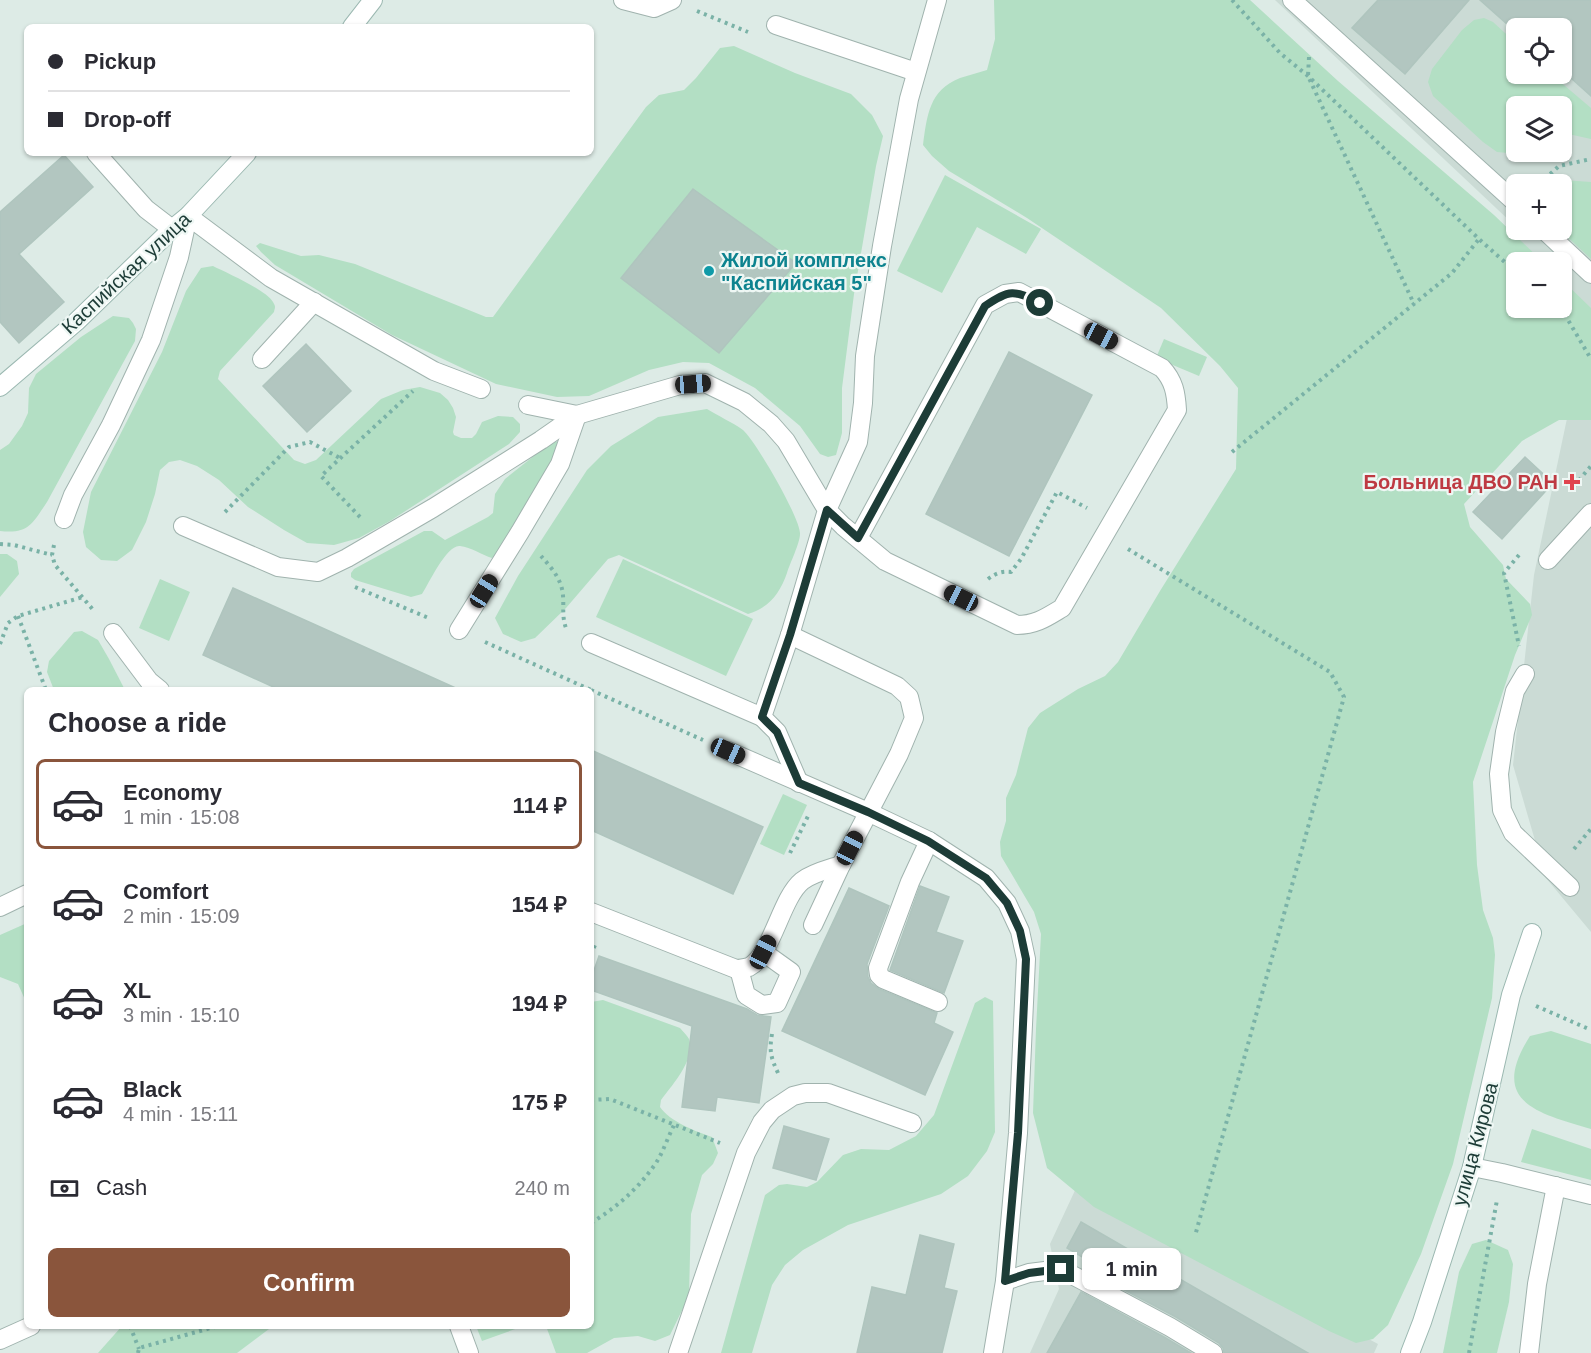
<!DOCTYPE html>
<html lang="en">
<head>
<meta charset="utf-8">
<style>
  :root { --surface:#fff; --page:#f7f7f7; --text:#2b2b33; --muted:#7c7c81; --line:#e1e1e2; --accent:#8a553c }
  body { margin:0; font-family:Arial,sans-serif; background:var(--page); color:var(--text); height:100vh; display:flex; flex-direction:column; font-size:22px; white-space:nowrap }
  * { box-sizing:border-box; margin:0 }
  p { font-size:20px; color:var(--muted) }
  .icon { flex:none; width:33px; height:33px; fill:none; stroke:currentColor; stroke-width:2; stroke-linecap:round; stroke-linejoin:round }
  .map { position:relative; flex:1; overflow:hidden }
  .drawer { position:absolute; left:24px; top:687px; width:570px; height:642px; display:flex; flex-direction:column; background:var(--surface); border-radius:9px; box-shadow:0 2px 4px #0004 }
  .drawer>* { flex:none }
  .hud { position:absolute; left:24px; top:24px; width:570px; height:132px; border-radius:9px; box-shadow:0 2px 4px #0004; display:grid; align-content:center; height:132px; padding:0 24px; background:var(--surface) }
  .buttons { position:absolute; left:1506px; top:18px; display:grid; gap:12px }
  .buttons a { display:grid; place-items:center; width:66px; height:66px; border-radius:9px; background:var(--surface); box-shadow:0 2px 4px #0004; font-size:30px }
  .end { position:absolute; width:27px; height:27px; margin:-14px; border:8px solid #1d3c37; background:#fff; box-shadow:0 0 0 3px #fff }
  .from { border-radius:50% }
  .bubble { position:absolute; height:42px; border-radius:9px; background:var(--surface); box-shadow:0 2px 4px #0004; font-size:20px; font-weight:800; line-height:42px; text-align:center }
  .car { position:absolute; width:18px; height:36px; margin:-18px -9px; border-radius:8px; box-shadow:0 0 4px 2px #0007; background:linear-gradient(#222 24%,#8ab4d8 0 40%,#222 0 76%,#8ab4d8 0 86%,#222 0) }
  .hud b { display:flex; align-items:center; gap:21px; height:57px; font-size:22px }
  .hud b+b { border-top:2px solid var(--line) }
  .hud i { width:15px; height:15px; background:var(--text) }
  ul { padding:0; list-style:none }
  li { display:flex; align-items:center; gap:18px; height:90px; margin:0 12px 9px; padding:0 12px; border:3px solid transparent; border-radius:9px }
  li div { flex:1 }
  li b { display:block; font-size:22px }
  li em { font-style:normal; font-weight:800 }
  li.on { border-color:var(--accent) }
  li>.icon { width:54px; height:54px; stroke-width:1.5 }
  h2 { padding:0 24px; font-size:27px; line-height:72px }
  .pay { display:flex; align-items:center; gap:15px; height:66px; padding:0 24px; font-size:22px }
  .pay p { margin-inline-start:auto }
  .action { display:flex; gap:12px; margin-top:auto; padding:12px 24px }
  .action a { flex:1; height:69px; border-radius:9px; background:var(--accent); color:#fff; font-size:24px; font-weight:800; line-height:69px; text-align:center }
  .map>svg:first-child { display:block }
  .built { fill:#cbdbd5; fill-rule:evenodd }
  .green { fill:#b3dfc4 }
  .building { fill:#b2c6c0; stroke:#afc5be; stroke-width:1.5 }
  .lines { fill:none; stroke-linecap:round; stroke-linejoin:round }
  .lane-casing { stroke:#a0b3ae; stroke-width:20 }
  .secondary-casing { stroke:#9bb8b1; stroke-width:20 }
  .path { stroke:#7ab2a7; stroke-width:4; stroke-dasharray:3 4.5; stroke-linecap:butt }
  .lane { stroke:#fff; stroke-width:18 }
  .secondary { stroke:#fff; stroke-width:18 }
  .route { stroke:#1d3c37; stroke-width:8 }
  .culture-dot { fill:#0f9aa8; stroke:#eef7f4; stroke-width:2 }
  .health-dot { fill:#e0444e; stroke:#eef7f4; stroke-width:2 }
  .labels { text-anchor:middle; stroke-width:4.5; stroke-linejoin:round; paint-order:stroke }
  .culture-label { font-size:20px; font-weight:bold; fill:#0d838f; stroke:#eef7f4; text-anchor:start }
  .street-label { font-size:20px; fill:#1d3c37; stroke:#eef7f4 }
  .health-label { font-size:20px; font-weight:bold; fill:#be3a42; stroke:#eef7f4; text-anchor:end }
</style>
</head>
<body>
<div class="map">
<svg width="1591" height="1353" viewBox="0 0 1591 1353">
  <rect width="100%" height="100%" fill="#ddebe6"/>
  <!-- built -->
  <g class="built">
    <path d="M1275,0h316v932l-45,-54 -33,-113 21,-190 39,-185 -11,-82v-46h-35l-14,-38zM1516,28h46v46h-46zM1516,106h46v46h-46zM1516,184h46v46h-46z"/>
    <polygon points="1078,1184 1378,1344 1374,1353 1030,1353 1059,1289 1050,1244"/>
  </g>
  <!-- green -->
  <g class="green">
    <path d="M994,0h256l88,81 156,134 49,47h-27v46h46v-28l29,28v112h-32l-37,21 -58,63 6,23 33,38 3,14 24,25 2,11 -17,40 -42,127 4,83 6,45 10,28 2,17 -3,43 -39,166 -32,90 -33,71 -15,14 -17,4 -27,-12 -235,-124 -47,-39 -14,-55 3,-84 5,-95 -7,-22 -33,-56 -1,-14 6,-21v-23l10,-23 12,-47 12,-15 38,-24 27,-13 13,-14 42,-71 76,-122 2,-81 -18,-22 -59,-58 -134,-90 -78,-47 -17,-15 -9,-11c4,-29 6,-55 37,-67 9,-3 18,-5 27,-8l8,-31z"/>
    <polygon points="1484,18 1493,22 1516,43 1516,74 1551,74 1591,108 1591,139 1573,135 1562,135 1562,106 1516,106 1516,150 1508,153 1497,152 1483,142 1433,96 1428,82 1432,69 1462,30 1474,20"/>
    <polygon points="734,46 795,73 851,94 872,115 883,136 876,166 854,294 842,388 842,433 836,455 828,457 820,454 800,426 755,388 709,363 683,362 649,370 589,396 557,397 496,384 392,335 275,265 261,252 256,246 260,243 301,256 319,255 355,264 486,317 493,317 646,107 659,95 684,90 696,78 720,48"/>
    <polygon points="945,175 1041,229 1026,254 977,227 942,293 897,271"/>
    <polygon points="1563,180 1591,182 1591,259 1560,230 1562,230 1562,184 1557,184"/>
    <path d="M213,266c14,7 53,24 60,36 3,5 2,5 1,10l-54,59 -2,8 76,81 11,4 11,-4 65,-61 22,-9 17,-3 20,6 8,7 5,8 3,9 -3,15 1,3 7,3h11l4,-4 6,-12 16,-6 15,1 7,7v8l-11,12 -119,77 -31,17 -25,7 -27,-2 -23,-13 -36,-23 -29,-27 -22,-14 -17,-6 -11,2 -9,8 -5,24 -9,28 -14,28 -15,11 -16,-1 -15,-13 -3,-15 8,-40 71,-140 24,-61 15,-23z"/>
    <path d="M113,316l16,2 4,5 3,6 -1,12 -88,161c-15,22 -18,32 -47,29v-81l9,-6 13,-18 6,-13 1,-25 7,-14 45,-37z"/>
    <polygon points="1164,339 1207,357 1199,376 1156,358"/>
    <path d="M707,409c11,7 25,13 36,21 12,10 58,89 57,104 0,9 -10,29 -13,39 -7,20 -18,35 -39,41l-129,-59 -11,4 -42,49 -31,30 -14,4 -18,-8 -8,-16 23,-42 69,-106 24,-24 47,-29z"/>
    <path d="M554,440l3,2v5l-6,17 -16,24 -37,64 -6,6c-10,-3 -21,-11 -32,-12 -13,-2 -31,37 -38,48l-11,3 -56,-17 -4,-3v-4l3,-4 70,-38h8l13,9 43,-23 5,-4 2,-19 10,-15z"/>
    <polygon points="0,554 7,554 17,561 19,574 0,597"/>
    <polygon points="623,559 753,619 726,676 596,617"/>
    <polygon points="160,579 190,592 169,641 139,628"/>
    <polygon points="82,631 98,640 109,659 125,690 54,690 47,672 49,661 74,632"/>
    <polygon points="783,794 807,805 784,855 760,844"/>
    <polygon points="27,923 27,1004 18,984 0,977 0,935"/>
    <polygon points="985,997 993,1001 995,1132 987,1151 968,1176 941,1194 848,1225 803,1250 785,1265 772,1285 752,1353 721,1353 765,1195 779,1185 787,1184 807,1187 817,1182 843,1155 861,1149 889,1150 916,1136 934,1115 975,1003"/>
    <path d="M603,1000l77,28c3,4 7,7 9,11 7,20 -17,46 -28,61l-1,7c9,14 37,25 52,30l6,16 -5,11 -11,11 -11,39 -2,82 -19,39 -15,6 -17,-5 -24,2 -27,15h-31l-10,-27h45v-324z"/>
    <path d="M1551,1031l40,13v85c-54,-16 -103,-27 -61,-93z"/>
    <polygon points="1532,1129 1591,1149 1591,1180 1521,1162"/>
    <polygon points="1486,1240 1508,1250 1513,1264 1509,1302 1497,1353 1443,1353 1459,1272 1472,1244"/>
    <polygon points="122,1326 273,1326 237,1353 98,1353"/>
    <polygon points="476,1326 518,1326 518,1328 482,1341"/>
  </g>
  <!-- building -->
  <g class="building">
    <polygon points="1378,0 1469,0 1405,74 1352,28"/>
    <polygon points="1480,0 1591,0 1591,96 1562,70 1562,28 1516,28 1516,32"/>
    <polygon points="64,155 93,187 19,254 64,302 19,343 0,322 0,212"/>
    <polygon points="693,189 796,263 719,353 621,278"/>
    <polygon points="306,344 351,391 307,432 263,386"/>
    <polygon points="1009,352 1092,395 1009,556 926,514"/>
    <polygon points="1525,457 1553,483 1502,539 1473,512"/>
    <polygon points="233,588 309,622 460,690 280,690 203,655"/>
    <polygon points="591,750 763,827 733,894 591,830"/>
    <polygon points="920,886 949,897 936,932 963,941 944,993 890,970"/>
    <polygon points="849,888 889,906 867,964 868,977 871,983 879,989 937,1013 934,1023 953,1032 925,1095 782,1031"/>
    <polygon points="599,956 747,1009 757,1015 771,1017 759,1103 717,1097 715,1111 682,1107 692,1026 591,990 591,979"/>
    <polygon points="784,1126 829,1139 816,1180 773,1168"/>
    <polygon points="1081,1222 1308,1353 1224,1353 1223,1348 1219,1343 1176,1317 1092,1273 1096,1265 1067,1248"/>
    <polygon points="920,1235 954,1244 944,1288 957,1291 942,1353 857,1353 872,1287 906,1295"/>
    <polygon points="1081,1292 1164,1337 1191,1353 1047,1353"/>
  </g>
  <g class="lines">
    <!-- lane casing -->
    <g class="lane-casing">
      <g id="lane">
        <polyline points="623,0 654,8 672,0"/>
        <polyline points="1292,0 1516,203"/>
        <polyline points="776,25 916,72"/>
        <polyline points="96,153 146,209 172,229"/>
        <polyline points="1544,230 1591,274"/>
        <polyline points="262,359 314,302"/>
        <polyline points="528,405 577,415"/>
        <polyline points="64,519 73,495 111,425 151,340 179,257 188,216 271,278 434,371 481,389"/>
        <polyline points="183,526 278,567 318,572 347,558 433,508 541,440 577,415 680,385 705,383 744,402 771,424 786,441 827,510 790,635 762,717 777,732 799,783"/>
        <path d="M858,538l127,-233 20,-11 14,-2 143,76c12,13 14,25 15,42l-115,198c-15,9 -26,17 -45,17l-132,-64 -42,-35 -16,-16 31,-68 5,-39 2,-47 17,-110 27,-147 28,-99"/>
        <polyline points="1548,560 1591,513"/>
        <polyline points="459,630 520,532 560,464 577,415"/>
        <polyline points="113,633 149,681 160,690"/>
        <polyline points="790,635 897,686 909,697 914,718 899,754 841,865 813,925"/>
        <polyline points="591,643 762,717"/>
        <polyline points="1525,674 1515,691 1505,732 1499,774 1502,810 1513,833 1570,887"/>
        <polyline points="728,751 868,812 929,841 986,878 1007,903 1020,931 1026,959 1018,1133 1005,1281 993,1353"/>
        <polyline points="929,841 910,882 878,968 879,975 883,979 938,1002"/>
        <polyline points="0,907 27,894"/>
        <path d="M591,912l145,57c4,0 9,-1 13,-2 23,-12 32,-69 53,-86 10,-8 27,-12 39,-16"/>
        <polyline points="739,969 746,995 762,1005 777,1003 791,972 763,952"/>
        <polyline points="1472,1167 1502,1173 1591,1195"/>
        <polyline points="1005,1281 1029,1273 1061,1269 1170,1327 1213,1353"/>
        <polyline points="459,1326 469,1353"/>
        <polyline points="0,1340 31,1326"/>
        <polyline points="678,1353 746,1153 762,1122 772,1110 793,1096 805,1093 828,1093 912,1123"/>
        <polyline points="1529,1353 1537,1284 1556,1186"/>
      </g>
    </g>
    <!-- secondary casing -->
    <g class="secondary-casing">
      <g id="secondary">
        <polyline points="352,27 373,0"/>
        <polyline points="0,387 76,322 172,229 188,216 247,153"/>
        <polyline points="1410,1353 1422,1322 1472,1167 1511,995 1532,933"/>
      </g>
    </g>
    <!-- path -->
    <g class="path">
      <polyline points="1232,0 1280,53 1308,76 1479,239 1516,272"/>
      <polyline points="697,11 748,32"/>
      <polyline points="1309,57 1308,76 1414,304"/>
      <polyline points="1539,184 1559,166 1591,159"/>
      <polyline points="1561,308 1591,359"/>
      <polyline points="1232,452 1452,273 1479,239"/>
      <polyline points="1574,486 1591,466"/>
      <polyline points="225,512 289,447 310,442 340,458"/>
      <polyline points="360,517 321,476 413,391"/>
      <polyline points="0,544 14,545 52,555"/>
      <polyline points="54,545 52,555 55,565 95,612"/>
      <polyline points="1128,549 1330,672 1344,697 1195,1236"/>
      <polyline points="1519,555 1504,573 1519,646"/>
      <path d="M541,556c8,9 18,20 21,33 3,13 -1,26 4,39"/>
      <path d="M988,579c8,-6 14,-8 23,-7l10,-13 36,-67 30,16"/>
      <polyline points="355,587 431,619"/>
      <polyline points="18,616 46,690"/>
      <polyline points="485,642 591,690"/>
      <polyline points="0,644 8,623 18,616 83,597"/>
      <polyline points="591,690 703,740"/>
      <polyline points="1574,849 1591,829"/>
      <polyline points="790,853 808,816"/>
      <polyline points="591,955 595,945"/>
      <polyline points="1536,1006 1591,1030"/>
      <path d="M772,1034c-3,17 -1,24 6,39"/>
      <polyline points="591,1100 610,1099 720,1143"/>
      <path d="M591,1223c26,-16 47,-34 65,-60 7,-11 12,-26 18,-38"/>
      <polyline points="130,1326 139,1349"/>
      <polyline points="138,1353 139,1348 218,1326"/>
      <polyline points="1469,1353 1497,1200"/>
    </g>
    <!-- lane -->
    <use href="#lane" class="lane"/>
    <!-- secondary -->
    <use href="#secondary" class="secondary"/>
  </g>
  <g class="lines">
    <!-- route -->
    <path class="route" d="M1040,303c-26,-13 -30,-14 -55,3l-127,232 -31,-28 -37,125 -28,82 15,15 22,51 69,29 60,29 58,37 21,25 13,28 6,28 -8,174 -13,148 24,-8 32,-4"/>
  </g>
  <!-- markers -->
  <circle class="culture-dot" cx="709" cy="271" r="6"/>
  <path class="health-dot" d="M1569 473h6v6h6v6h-6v6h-6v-6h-6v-6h6z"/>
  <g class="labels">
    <!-- culture labels -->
    <g class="culture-label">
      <text x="721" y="267">Жилой комплекс<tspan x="721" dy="23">"Каспийская 5"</tspan></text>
    </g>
    <!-- street labels -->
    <g class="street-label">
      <text transform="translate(126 273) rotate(-43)" y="7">Каспийская улица</text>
      <text transform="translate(1475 1144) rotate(-75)" y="7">улица Кирова</text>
    </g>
    <!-- health labels -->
    <g class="health-label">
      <text x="1558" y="489">Больница ДВО РАН</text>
    </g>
  </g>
</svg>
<div class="buttons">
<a><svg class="icon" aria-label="locate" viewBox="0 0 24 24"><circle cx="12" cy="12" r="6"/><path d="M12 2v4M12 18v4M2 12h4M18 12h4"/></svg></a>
<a><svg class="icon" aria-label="layers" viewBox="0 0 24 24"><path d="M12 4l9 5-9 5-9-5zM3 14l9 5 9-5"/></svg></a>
<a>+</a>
<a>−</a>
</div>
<i class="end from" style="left:1040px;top:303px"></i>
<i class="end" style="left:1061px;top:1269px"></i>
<div class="bubble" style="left:1082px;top:1248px;width:99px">1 min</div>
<i class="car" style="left:1101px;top:336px;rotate:118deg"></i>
<i class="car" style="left:693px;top:384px;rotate:86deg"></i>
<i class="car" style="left:484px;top:591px;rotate:32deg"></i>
<i class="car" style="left:961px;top:598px;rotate:296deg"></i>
<i class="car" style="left:728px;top:751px;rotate:114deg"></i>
<i class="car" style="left:850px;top:848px;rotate:27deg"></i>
<i class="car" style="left:763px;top:952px;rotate:27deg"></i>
<div class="hud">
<b><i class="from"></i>Pickup</b>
<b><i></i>Drop-off</b>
</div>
<section class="drawer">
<h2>Choose a ride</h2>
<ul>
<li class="on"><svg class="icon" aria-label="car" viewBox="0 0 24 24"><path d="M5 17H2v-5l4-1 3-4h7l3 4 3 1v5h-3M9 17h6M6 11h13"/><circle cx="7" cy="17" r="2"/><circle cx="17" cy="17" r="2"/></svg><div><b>Economy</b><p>1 min · 15:08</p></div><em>114 ₽</em></li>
<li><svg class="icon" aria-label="car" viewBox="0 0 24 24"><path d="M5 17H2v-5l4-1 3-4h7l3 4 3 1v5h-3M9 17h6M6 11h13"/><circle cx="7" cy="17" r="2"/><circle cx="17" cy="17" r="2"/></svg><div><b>Comfort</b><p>2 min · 15:09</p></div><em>154 ₽</em></li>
<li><svg class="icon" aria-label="car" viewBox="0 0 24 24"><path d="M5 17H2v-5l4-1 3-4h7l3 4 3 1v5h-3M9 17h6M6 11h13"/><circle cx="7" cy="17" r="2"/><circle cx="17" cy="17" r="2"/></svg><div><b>XL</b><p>3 min · 15:10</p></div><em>194 ₽</em></li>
<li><svg class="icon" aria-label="car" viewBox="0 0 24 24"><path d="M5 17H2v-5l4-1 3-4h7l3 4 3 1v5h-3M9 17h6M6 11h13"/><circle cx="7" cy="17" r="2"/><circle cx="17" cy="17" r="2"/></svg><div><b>Black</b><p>4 min · 15:11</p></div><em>175 ₽</em></li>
</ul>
<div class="pay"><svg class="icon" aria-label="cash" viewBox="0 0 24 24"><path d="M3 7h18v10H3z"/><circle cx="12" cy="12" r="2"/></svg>Cash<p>240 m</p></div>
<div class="action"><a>Confirm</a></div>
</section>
</div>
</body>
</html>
